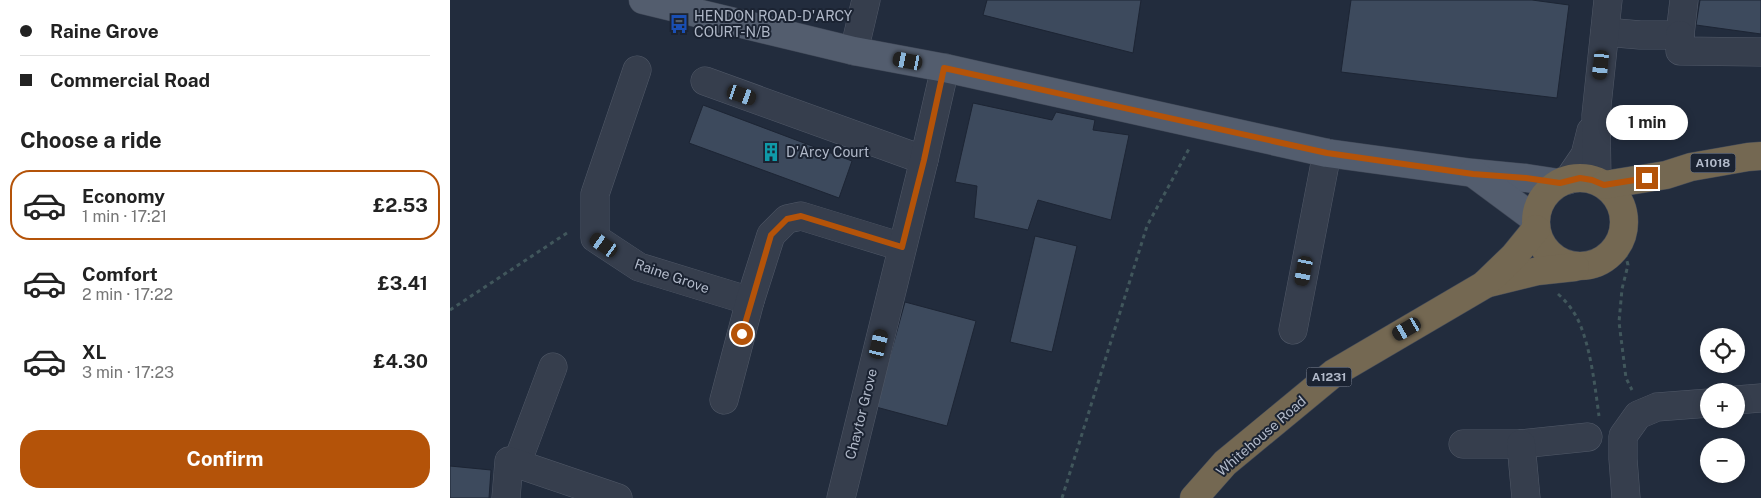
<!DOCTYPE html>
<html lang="en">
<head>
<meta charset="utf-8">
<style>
  :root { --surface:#fff; --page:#f2f2f2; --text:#222; --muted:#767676; --line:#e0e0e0; --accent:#b45309 }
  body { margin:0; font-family:"Public Sans",sans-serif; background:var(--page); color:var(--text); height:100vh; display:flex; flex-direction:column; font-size:19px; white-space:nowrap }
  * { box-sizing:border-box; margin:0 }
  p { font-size:16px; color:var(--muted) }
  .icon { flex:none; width:28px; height:28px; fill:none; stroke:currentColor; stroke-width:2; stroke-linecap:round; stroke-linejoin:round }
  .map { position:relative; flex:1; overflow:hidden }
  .drawer { display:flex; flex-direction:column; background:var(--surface); width:450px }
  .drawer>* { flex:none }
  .guide { display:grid; align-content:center; height:110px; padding:0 20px; background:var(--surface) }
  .fabs { position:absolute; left:1250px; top:328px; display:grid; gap:10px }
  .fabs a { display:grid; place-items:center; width:45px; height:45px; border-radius:50%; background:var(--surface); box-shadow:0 2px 8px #0003; font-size:25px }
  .end { position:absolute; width:22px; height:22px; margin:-11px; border:6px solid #b45309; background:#fff; box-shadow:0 0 0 2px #fff }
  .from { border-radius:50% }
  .bubble { position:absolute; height:35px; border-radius:18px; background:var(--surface); box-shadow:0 2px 8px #0003; font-size:16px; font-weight:700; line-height:35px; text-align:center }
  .car { position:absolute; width:15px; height:30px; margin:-15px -8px; border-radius:6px; box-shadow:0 0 4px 1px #0007; background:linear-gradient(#222 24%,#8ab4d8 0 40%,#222 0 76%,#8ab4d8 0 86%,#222 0) }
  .guide b { display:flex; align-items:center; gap:18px; height:48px; font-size:19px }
  .guide b+b { border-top:1px solid var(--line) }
  .guide i { width:12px; height:12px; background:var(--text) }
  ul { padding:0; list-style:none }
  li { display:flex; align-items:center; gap:15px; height:70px; margin:0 10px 8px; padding:0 10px; border:2px solid transparent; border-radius:20px }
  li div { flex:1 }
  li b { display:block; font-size:19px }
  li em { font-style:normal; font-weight:700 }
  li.active { border-color:var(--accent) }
  li>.icon { width:45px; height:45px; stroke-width:1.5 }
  h2 { padding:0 20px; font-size:22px; line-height:60px }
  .cta { display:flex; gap:10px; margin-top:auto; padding:10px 20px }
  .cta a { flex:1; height:58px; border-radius:20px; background:var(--accent); color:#fff; font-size:20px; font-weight:700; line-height:58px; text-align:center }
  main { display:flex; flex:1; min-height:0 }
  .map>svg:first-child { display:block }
  .building { fill:#3d4a5d; stroke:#1d2534 }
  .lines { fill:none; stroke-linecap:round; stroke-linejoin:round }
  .minor-casing { stroke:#515968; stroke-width:29 }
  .major-casing { stroke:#3f4756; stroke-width:29 }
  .highway-casing { stroke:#414958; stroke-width:29 }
  .path { stroke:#41575c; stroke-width:3; stroke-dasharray:4 4; stroke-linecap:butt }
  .minor { stroke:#363e4d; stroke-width:28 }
  .major { stroke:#535d6e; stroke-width:28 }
  .highway { stroke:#746852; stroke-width:28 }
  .route { stroke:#b45309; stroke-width:6 }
  .labels { text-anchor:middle; stroke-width:4; stroke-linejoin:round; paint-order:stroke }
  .shield { fill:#1b2332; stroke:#848c9c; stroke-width:1 }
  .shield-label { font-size:12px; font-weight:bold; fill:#b1b9c9 }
  .poi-label { font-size:14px; fill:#b1b9c9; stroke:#1b2332; text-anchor:start }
  .street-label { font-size:14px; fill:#b1b9c9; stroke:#1b2332 }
</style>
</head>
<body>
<main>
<section class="drawer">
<div class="guide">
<b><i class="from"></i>Raine Grove</b>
<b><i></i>Commercial Road</b>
</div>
<h2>Choose a ride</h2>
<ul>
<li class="active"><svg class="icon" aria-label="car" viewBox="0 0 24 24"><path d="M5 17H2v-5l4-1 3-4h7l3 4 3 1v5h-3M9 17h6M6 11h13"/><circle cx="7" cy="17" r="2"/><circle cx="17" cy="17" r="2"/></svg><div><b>Economy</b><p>1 min · 17:21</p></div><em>£2.53</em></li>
<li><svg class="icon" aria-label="car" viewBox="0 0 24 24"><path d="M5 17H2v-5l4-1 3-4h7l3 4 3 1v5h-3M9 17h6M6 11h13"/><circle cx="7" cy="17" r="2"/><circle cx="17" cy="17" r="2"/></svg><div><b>Comfort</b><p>2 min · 17:22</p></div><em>£3.41</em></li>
<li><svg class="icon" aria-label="car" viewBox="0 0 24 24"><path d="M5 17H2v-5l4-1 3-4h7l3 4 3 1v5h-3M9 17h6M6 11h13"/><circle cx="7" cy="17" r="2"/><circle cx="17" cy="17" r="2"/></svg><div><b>XL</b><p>3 min · 17:23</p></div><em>£4.30</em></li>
</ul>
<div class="cta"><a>Confirm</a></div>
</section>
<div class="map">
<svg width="1311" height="498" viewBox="0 0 1311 498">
  <rect width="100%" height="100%" fill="#222c3d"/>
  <!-- building -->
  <g class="building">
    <polygon points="537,0 691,0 683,53 533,15"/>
    <polygon points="901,0 1082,0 1119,5 1107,98 891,72"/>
    <polygon points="1250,0 1311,0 1311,34 1246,25"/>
    <polygon points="523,103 602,120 606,112 645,120 643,130 679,135 661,220 588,200 578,230 524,218 527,186 505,182"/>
    <polygon points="253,105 402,161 389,198 239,143"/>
    <polygon points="585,236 627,246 602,352 560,342"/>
    <polygon points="455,302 526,321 497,426 426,407"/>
    <polygon points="0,466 41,470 39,498 0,498"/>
  </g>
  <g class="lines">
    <!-- minor casing -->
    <g class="minor-casing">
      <g id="minor">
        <polyline points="1155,32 1190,35 1230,35 1234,0"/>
        <polyline points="1230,35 1230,51 1311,52"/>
        <polyline points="404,51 416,0"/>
        <polyline points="187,70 145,194 145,238 189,267 300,301"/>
        <polyline points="255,81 474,160"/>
        <polyline points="1118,180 1135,155 1141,131"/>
        <polyline points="1147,181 1146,115 1158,0"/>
        <polyline points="843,330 877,153"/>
        <polyline points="274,400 300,301 321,235 337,219 351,216 452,247"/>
        <polyline points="1286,400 1311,398"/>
        <polyline points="1013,444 1071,444 1138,437"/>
        <polyline points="1071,444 1076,498"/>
        <polyline points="67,463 103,367"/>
        <polyline points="56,498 59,461 168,498"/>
        <polyline points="391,498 474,160 495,68"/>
        <polyline points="1176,498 1173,459 1173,436 1188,415 1207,407 1259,403"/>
      </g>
    </g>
    <!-- major casing -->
    <g class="major-casing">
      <g id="major">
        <polyline points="193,0 404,51 495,68 877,153 1023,173 1076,178 1109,183"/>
        <polyline points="1023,173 1085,219"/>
      </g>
    </g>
    <!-- highway casing -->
    <g class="highway-casing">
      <g id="highway">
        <circle cx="1130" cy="222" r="44"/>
        <polyline points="1154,185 1216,175 1241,167 1298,157 1311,156"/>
        <polyline points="1035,284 1088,271 1125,267"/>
        <polyline points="744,498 775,463 884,373 1034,285 1064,256 1086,229"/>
      </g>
    </g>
    <!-- path -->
    <g class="path">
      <polyline points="1171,238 1178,265 1172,289 1169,322 1176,378 1182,390"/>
      <path d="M1108,294c9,8 16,17 21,28 12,27 16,65 20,94"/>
      <polyline points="0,310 120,231"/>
      <polyline points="612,498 697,226 740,147"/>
    </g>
    <!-- minor -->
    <use href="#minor" class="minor"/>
    <!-- major -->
    <use href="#major" class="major"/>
    <!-- highway -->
    <use href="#highway" class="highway"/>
  </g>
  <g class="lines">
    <!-- route -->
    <polyline class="route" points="292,334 321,235 337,219 351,216 452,247 474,160 494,68 877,153 1023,174 1076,178 1110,183 1130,178 1142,180 1154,185 1197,178"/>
  </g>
  <!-- icons -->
  <defs>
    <g id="bus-bare" transform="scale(1.5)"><path d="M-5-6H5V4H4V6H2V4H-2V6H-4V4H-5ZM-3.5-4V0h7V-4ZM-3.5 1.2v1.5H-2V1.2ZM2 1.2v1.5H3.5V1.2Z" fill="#1a4fb4" stroke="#1b2332" stroke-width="2.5" paint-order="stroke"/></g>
    <g id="building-bare" transform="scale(1.5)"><path d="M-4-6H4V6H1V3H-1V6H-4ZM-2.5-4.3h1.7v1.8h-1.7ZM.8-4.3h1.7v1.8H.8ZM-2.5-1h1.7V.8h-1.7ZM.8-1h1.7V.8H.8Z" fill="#0f9aa8" stroke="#1b2332" stroke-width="2.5" paint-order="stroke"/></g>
  </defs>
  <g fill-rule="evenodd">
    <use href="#bus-bare" x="229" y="24"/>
    <use href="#building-bare" x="321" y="152"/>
  </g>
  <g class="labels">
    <!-- shield labels -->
    <g class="shield">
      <rect x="1240.5" y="153.5" width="45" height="19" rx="4"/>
      <rect x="856.5" y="367.5" width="45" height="19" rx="4"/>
    </g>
    <g class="shield-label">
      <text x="1263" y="167">A1018</text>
      <text x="879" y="381">A1231</text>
    </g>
    <!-- poi labels -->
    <g class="poi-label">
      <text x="244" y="21">HENDON ROAD-D'ARCY<tspan x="244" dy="16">COURT-N/B</tspan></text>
      <text x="336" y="157">D'Arcy Court</text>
    </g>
    <!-- street labels -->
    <g class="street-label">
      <text transform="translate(222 276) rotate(19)" y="5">Raine Grove</text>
      <text transform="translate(411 414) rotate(-76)" y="5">Chaytor Grove</text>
      <text transform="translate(811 436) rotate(-41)" y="5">Whitehouse Road</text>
    </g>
  </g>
</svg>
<div class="fabs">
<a><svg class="icon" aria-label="locate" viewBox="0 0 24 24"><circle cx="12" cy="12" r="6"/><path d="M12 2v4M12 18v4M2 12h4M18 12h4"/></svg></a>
<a>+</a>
<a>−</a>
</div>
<i class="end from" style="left:292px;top:334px"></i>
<i class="end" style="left:1197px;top:178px"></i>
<div class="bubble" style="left:1156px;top:105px;width:82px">1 min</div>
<i class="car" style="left:458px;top:61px;rotate:281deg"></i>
<i class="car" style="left:1151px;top:65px;rotate:186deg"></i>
<i class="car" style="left:292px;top:95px;rotate:109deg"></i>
<i class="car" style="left:154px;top:245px;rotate:305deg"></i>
<i class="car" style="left:854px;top:271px;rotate:191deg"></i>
<i class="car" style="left:957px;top:329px;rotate:240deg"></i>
<i class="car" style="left:429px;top:344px;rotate:13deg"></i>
</div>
</main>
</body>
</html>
